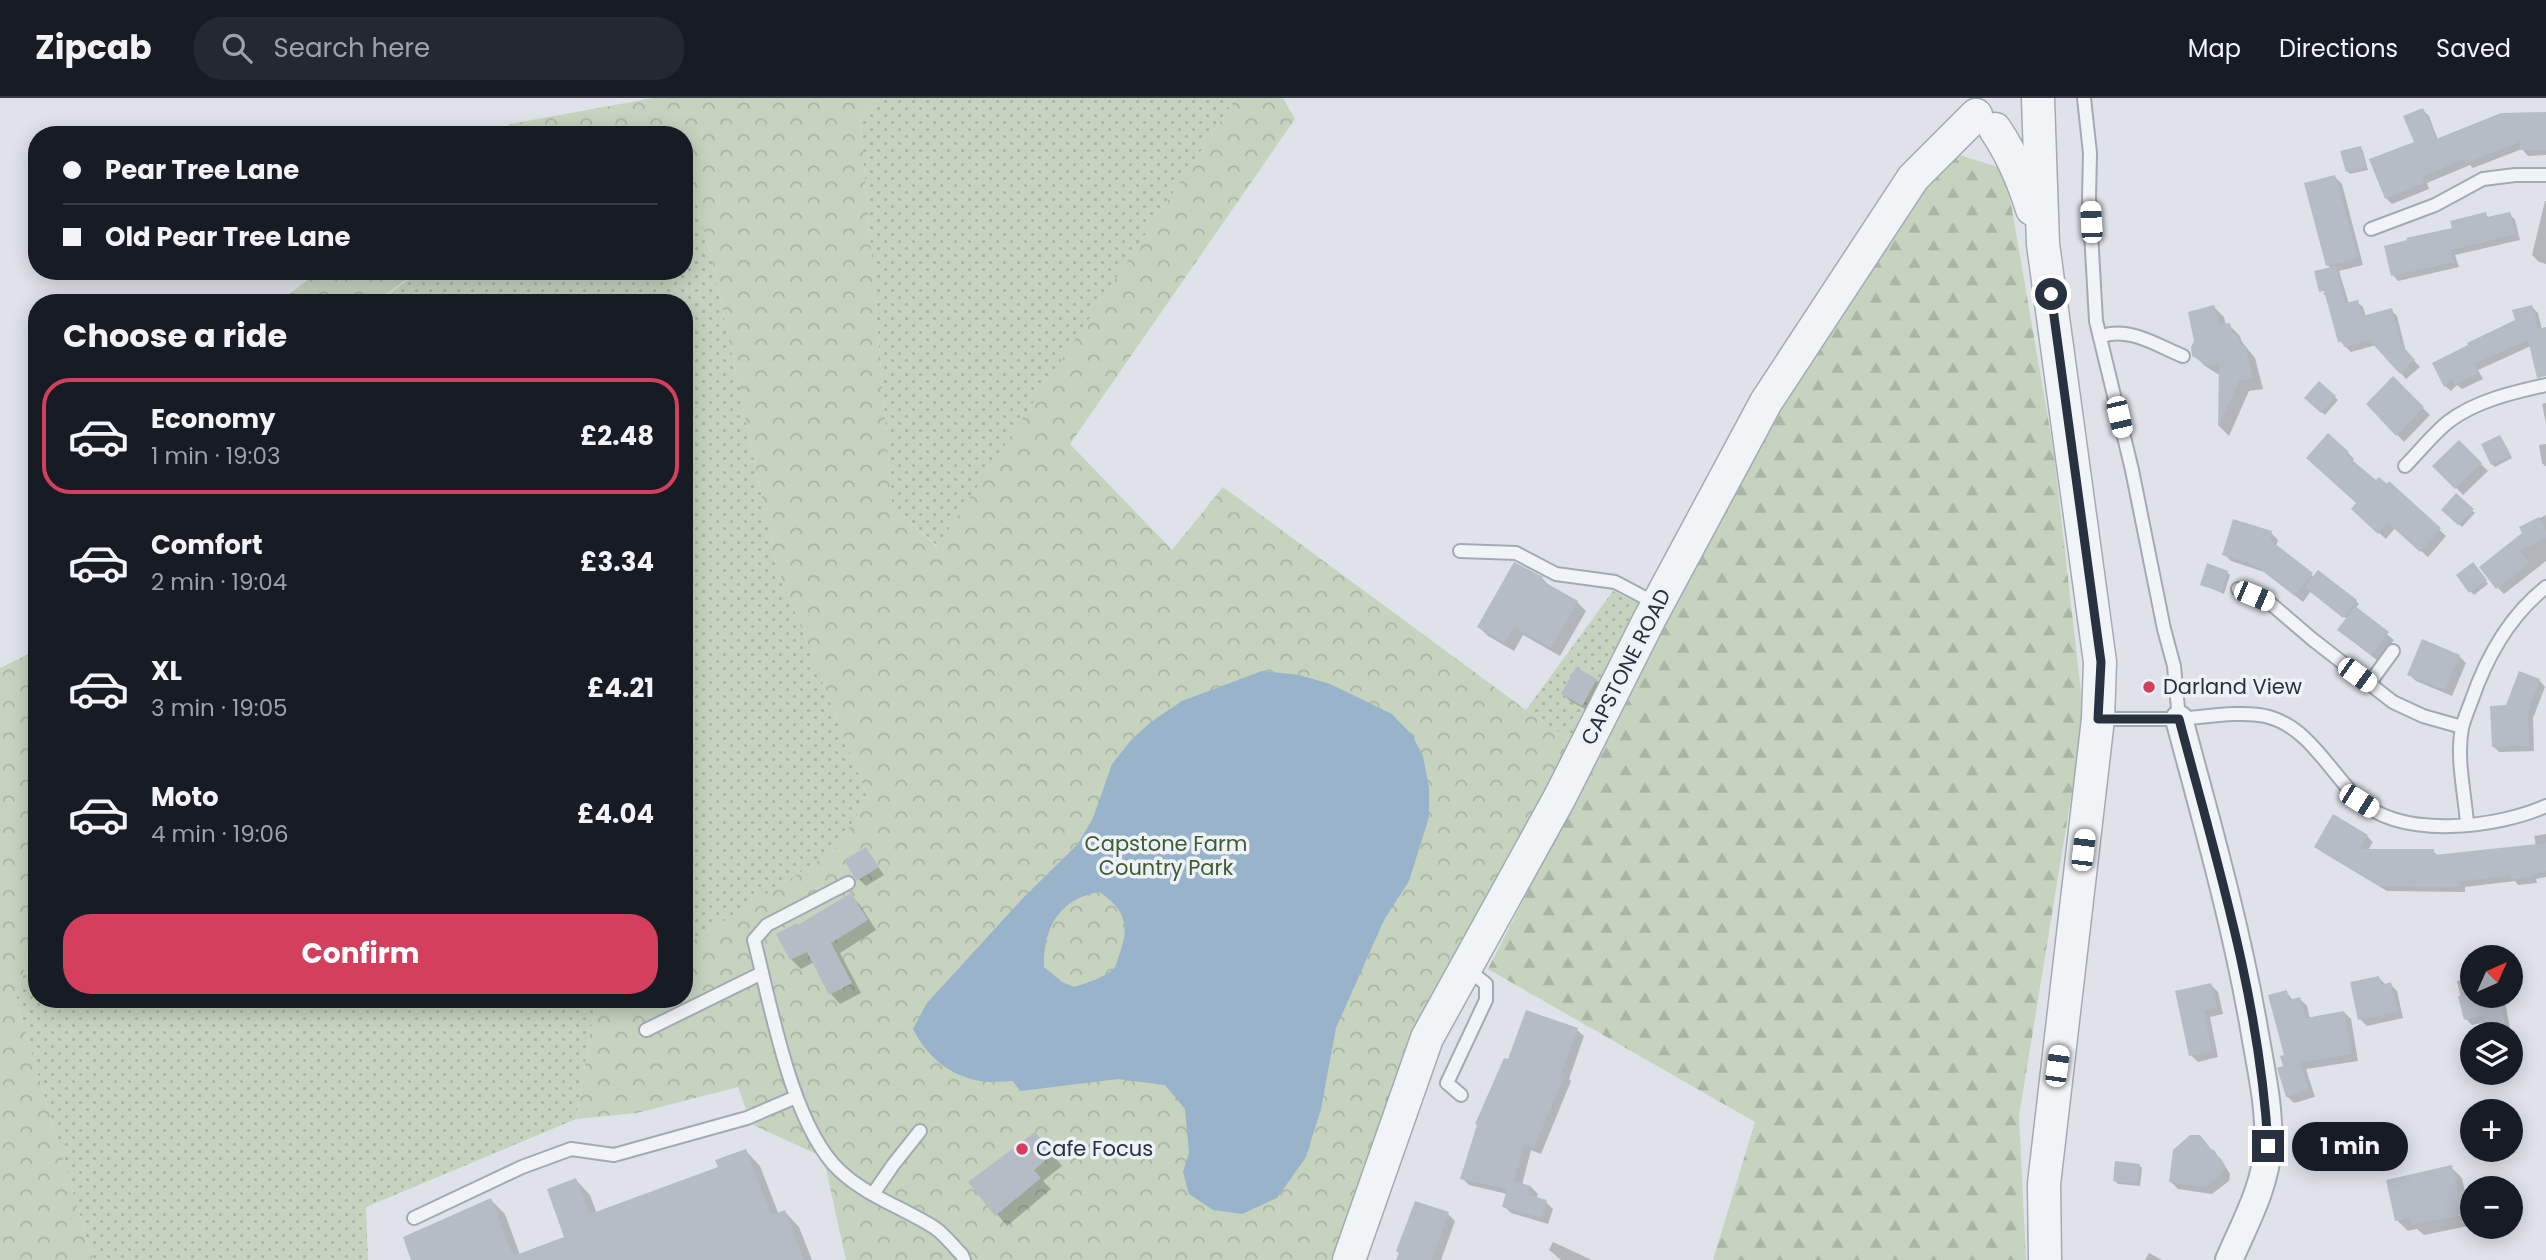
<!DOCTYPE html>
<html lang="en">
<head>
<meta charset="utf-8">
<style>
  :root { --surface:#171b24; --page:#242831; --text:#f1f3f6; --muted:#9ea1a6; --line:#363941; --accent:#d33f5d }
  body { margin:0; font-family:Poppins,sans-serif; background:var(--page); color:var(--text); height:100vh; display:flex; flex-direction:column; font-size:26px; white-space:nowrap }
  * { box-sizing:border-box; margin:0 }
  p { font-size:23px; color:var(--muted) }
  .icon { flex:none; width:38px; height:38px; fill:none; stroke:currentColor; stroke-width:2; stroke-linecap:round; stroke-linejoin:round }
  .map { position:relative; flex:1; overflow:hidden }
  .side { position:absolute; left:28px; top:196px; width:665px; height:714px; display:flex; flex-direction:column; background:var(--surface); border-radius:28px; box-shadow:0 4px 18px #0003 }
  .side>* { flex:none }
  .banner { position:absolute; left:28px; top:28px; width:665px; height:154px; border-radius:28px; box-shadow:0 4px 18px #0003; display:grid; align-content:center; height:154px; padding:0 35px; background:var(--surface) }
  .needle { width:46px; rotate:45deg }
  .buttons { position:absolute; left:2460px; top:847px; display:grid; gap:14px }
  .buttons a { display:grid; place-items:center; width:63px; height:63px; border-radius:50%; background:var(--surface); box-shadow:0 4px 18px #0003; font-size:35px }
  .end { position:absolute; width:32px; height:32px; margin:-16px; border:9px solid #273140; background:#fff; box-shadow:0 0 0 4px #fff }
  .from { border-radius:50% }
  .bubble { position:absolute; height:49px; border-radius:24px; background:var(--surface); box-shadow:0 4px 18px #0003; font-size:23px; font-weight:700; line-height:49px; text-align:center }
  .car { position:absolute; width:21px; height:42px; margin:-21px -10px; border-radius:9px; box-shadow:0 0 5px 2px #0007; background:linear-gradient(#fff 24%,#345 0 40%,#fff 0 76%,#345 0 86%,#fff 0) }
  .banner b { display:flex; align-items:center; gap:24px; height:66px; font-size:26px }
  .banner b+b { border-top:2px solid var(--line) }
  .banner i { width:18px; height:18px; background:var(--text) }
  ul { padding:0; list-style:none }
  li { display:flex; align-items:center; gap:21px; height:116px; margin:0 14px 10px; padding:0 21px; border:4px solid transparent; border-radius:28px }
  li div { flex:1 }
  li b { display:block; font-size:26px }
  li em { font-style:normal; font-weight:700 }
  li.active { border-color:var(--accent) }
  li>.icon { width:63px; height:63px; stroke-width:1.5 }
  h2 { padding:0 35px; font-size:32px; line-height:84px }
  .action { display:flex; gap:14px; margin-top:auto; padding:14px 35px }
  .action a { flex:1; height:80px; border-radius:28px; background:var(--accent); color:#fff; font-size:28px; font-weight:700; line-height:80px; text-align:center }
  header { display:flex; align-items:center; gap:42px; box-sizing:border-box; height:98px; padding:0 35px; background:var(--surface); border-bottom:2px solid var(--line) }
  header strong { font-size:33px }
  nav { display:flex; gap:38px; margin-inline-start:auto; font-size:24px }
  .search { width:490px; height:63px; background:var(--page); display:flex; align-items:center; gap:18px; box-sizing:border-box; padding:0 24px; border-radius:28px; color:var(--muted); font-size:26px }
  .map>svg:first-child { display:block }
  .grass { fill:url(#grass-dots) }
  .forest { fill:url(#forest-firs) }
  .park { fill:url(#park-crowns) }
  .water { fill:#98b3ca; fill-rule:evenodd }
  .shadow { fill:#0003 }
  .building { fill:#b6bcc6 }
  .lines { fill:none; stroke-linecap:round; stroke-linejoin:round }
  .service-casing { stroke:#a4aab3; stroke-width:16 }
  .minor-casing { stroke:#a4aab3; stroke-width:30 }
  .tertiary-casing { stroke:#a4aab3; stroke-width:35 }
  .service { stroke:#f1f4f7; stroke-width:12 }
  .minor { stroke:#f1f4f7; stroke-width:26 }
  .tertiary { stroke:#f1f4f7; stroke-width:32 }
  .route { stroke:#273140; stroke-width:9 }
  .poi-dot { fill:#d33f5d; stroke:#eef2f6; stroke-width:2.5 }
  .labels { text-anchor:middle; stroke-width:7; stroke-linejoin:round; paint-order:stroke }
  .street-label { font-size:21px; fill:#273140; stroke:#eef2f6 }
  .poi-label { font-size:21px; fill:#273140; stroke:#eef2f6; text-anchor:start }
  .park-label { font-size:21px; fill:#3e5c34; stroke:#eef2f6 }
</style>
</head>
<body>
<header>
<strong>Zipcab</strong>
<div class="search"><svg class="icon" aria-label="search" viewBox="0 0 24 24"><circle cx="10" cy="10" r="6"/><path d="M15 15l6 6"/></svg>Search here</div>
<nav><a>Map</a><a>Directions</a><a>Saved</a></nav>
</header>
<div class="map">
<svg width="2546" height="1162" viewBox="0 0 2546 1162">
  <defs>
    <pattern id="grass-dots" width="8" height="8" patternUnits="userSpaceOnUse" patternTransform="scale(1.75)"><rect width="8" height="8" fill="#c5d3bf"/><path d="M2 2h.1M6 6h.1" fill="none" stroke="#a9b6a5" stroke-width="1.8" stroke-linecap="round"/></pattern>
    <pattern id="forest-firs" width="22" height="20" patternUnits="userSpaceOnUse" patternTransform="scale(1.75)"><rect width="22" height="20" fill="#c5d3bf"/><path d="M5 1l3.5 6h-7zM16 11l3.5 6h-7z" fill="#a9b6a5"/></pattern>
    <pattern id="park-crowns" width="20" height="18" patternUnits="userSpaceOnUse" patternTransform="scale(1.75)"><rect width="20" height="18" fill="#c5d3bf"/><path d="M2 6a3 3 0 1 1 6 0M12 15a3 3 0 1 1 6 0" fill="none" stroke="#a9b6a5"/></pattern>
  </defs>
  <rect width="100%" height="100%" fill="#dfe3e9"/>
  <!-- grass -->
  <g class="grass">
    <polygon points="878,0 1236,0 938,449 892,406 860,19"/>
    <polygon points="684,72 696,101 715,175 776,466 868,700 835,752 684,849 684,205 376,205 421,173 684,173"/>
    <polygon points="1613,493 1650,511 1572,643 1526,612"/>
    <polygon points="37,820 37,901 604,901 595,907 576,1021 366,1109 368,1162 93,1162 16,903"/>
  </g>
  <!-- forest -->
  <polygon class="forest" points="1959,57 2005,71 2053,349 2084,620 2019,1018 2026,1162 1713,1162 1755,1024 1488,871 1748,365 1908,102"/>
  <!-- park -->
  <g class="park">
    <polygon points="653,0 878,0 860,19 892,406 937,449 1236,0 1283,0 1295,21 1070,346 1172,452 1223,389 1526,612 1572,643 1416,935 1331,1162 846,1162 826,1071 816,1056 751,1026 738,989 637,1015 576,1021 595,907 604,901 684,901 684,849 835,752 868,700 776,466 715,175 696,101 684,72 684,37 496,37 510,26"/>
    <polygon points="319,173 418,173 374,205 278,205"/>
    <polygon points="37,552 37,820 16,903 93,1162 0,1162 0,570"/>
  </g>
  <!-- water -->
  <path class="water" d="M1262,573l37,4 31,9 62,30 20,21 11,21 6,31v30l-20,64 -25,39 -48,108 -15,81 -15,48 -29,41 -35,16 -29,-4 -24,-16 -6,-22 6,-19 -4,-44 -20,-24 -47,-6 -98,12 -7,-10c-10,0 -23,2 -33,0 -32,-6 -52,-24 -67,-52l14,-26 96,-105 55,-54 15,-26 19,-54 20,-25 19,-17 31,-21zM1100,794c24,17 30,32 20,61 -2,4 -3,12 -6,15 -9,10 -28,15 -40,19l-12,-5 -18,-15c-1,-40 16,-69 56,-75z"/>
  <!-- shadow -->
  <g class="shadow">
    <polygon points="2423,12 2429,18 2438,42 2546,16 2546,57 2528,58 2522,51 2473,70 2470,67 2427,85 2429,91 2392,106 2386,100 2416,44"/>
    <polygon points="2360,50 2363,53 2368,72 2350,76 2347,73"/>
    <polygon points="2335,79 2342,86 2363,167 2339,173 2349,206 2357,204 2363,209 2366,219 2391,212 2397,218 2406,254 2420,269 2406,281 2376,247 2351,254 2340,243 2327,199 2323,195 2333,192 2321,193 2331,171 2328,167"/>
    <polygon points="2545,103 2546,103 2546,166 2539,164 2532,157"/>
    <polygon points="2485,116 2490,121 2510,116 2515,122 2520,142 2455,157 2459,169 2398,183 2393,177 2454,131"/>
    <polygon points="2214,209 2224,219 2226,227 2229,227 2240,238 2242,244 2255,260 2263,291 2249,293 2229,338 2219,328 2221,278 2205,268 2194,257"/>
    <polygon points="2532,209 2538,215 2542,232 2546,231 2546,272 2531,248 2478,272 2483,281 2462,291 2457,287 2451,293 2445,288 2434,265 2517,223"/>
    <polygon points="2393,281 2430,317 2404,344 2368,306"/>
    <polygon points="2319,285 2338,302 2325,317 2306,300"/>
    <polygon points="2546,305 2546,326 2542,306"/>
    <polygon points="2500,339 2512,360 2495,369 2492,366"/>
    <polygon points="2459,345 2488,373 2463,397 2435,368"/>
    <polygon points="2546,346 2546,368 2545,368 2542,365 2539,347"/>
    <polygon points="2348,355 2354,361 2352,364 2377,385 2387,388 2389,386 2446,438 2428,459 2395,430 2386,441 2360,418 2358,405 2315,366"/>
    <polygon points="2456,398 2475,415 2462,429 2444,412"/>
    <polygon points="2546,417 2546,463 2504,496 2498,490 2524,435 2521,429"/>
    <polygon points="2271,435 2278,442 2276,449 2314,479 2356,503 2359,506 2355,511 2394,542 2378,563 2346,538 2347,521 2311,493 2303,504 2264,474 2231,463 2224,456"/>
    <polygon points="2476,469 2488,486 2474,497 2458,478"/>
    <polygon points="2227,474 2230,477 2224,496 2202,486"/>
    <polygon points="1542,480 1552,490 1577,504 1586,513 1560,558 1523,537 1514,553 1488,538 1479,529"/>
    <polygon points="2459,558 2466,565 2452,598 2416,583 2409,576"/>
    <polygon points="2520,575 2540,583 2545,589 2533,620 2534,653 2499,654 2493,648"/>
    <polygon points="1596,582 1603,589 1589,613 1570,603 1563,596"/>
    <polygon points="2546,736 2546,779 2536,781 2537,785 2518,787 2515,783 2465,789 2465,794 2387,793 2322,754 2316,749 2367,738 2373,744 2368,752 2433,753 2438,758 2536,748 2534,738"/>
    <polygon points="865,751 884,777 866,788 859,781"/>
    <polygon points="851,797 860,807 876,832 840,855 861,895 840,906 831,896 814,864 801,871 791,861 799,829"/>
    <polygon points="2488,853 2494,859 2474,859 2473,857"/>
    <polygon points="2378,879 2386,887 2390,886 2397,893 2403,920 2367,928 2360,921"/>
    <polygon points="2473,879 2473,898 2504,898 2511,936 2489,936 2486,924 2472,927 2466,921 2457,883"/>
    <polygon points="2211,887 2218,894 2223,916 2210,919 2218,959 2198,964 2191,957"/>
    <polygon points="2286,894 2293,902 2300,901 2307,908 2310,921 2344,914 2351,921 2358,963 2306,971 2315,999 2294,1005 2287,998 2285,970"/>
    <polygon points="1577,932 1584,938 1569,981 1571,983 1541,1056 1531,1052 1522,1087 1531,1089 1538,1096 1536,1101 1546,1104 1553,1111 1548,1126 1511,1115 1504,1108 1507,1096 1469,1087 1462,1080"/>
    <polygon points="1045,1047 1062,1068 1043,1083 1051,1091 1007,1128 970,1084"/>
    <polygon points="746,1053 760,1068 779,1117 785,1114 799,1129 812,1162 413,1162 491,1102 505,1116 520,1157 567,1140 576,1082 590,1097 597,1116 720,1070"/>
    <polygon points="2212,1053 2221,1061 2230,1076 2229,1083 2212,1096 2178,1091 2171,1084"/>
    <polygon points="2139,1067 2142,1070 2140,1088 2118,1086 2115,1083"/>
    <polygon points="2451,1069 2462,1080 2465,1094 2473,1092 2473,1127 2424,1137 2417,1131 2408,1133 2397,1122"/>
    <polygon points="1416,1105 1448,1116 1455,1123 1441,1162 1398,1162"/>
    <polygon points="1553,1144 1592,1162 1561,1162 1549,1152"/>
    <polygon points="2149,1155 2162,1162 2145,1162"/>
  </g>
  <!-- building -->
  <g class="building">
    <polygon points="2423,10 2436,41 2501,15 2546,14 2546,52 2520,52 2520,44 2466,65 2464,61 2422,79 2424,85 2385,101 2369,61 2414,44 2403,18"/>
    <polygon points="2361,48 2366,69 2346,74 2340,53"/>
    <polygon points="2335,77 2358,160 2326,168 2304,85"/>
    <polygon points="2486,114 2487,119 2510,114 2516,136 2451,152 2454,164 2391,178 2384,148 2407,142 2406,140 2452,130 2450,123"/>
    <polygon points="2336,168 2345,205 2358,202 2362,218 2392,210 2401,246 2415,262 2400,276 2369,242 2344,249 2342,243 2338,244 2324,193 2319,194 2314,173"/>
    <polygon points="2214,207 2219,226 2230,225 2232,235 2238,238 2241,247 2245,247 2253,280 2239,283 2218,329 2219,265 2209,268 2192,258 2191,249 2194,243 2188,214"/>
    <polygon points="2532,207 2538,231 2546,229 2546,278 2537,280 2528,242 2474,266 2478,275 2455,287 2452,281 2444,289 2432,265 2468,247 2467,245 2515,222 2512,212"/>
    <polygon points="2393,278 2424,309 2396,338 2366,306"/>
    <polygon points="2319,283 2336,298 2321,315 2304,300"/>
    <polygon points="2328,335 2349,354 2346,357 2376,382 2379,379 2387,386 2389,383 2441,430 2420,454 2388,425 2378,436 2351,411 2356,405 2306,360"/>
    <polygon points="2500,337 2511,357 2491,367 2481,346"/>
    <polygon points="2459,342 2482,365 2455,391 2432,368"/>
    <polygon points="2456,395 2474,411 2458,427 2441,412"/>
    <polygon points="2539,419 2546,433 2546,440 2520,453 2530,465 2496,491 2479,469 2522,435 2519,429"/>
    <polygon points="2233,421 2272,433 2270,442 2313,475 2295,498 2255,467 2222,457"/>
    <polygon points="1514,464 1543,479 1541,482 1578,503 1551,550 1514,529 1505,545 1477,529"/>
    <polygon points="2473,464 2487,482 2469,495 2456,477"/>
    <polygon points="2207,465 2228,473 2221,494 2200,487"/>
    <polygon points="2318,472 2357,502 2343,520 2304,489"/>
    <polygon points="2355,508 2389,534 2371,557 2337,532"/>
    <polygon points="2422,541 2460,557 2445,592 2407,577"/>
    <polygon points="1576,569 1597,581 1582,608 1561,596"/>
    <polygon points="2519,573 2540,581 2528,614 2529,648 2492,649 2490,608 2506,607"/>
    <polygon points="2333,716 2368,737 2360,751 2434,751 2434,757 2546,745 2546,773 2531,776 2532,779 2511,781 2510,778 2460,783 2460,789 2380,788 2314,749"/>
    <polygon points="866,749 879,769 857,783 844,762"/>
    <polygon points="851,795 868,822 831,845 852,885 829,897 807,854 790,862 776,836 797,825 798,827"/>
    <polygon points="2379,878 2381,887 2391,884 2398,914 2358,922 2350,884"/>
    <polygon points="2211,885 2217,910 2204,912 2212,953 2189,958 2175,893"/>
    <polygon points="2287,892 2289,902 2300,899 2306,920 2344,913 2352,956 2300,965 2309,992 2286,999 2277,970 2283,968 2280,958 2284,957 2268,897"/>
    <polygon points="2458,898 2499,898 2507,936 2487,936 2483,917 2464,922"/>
    <polygon points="1526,912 1578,930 1562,974 1565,975 1534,1050 1524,1046 1514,1083 1531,1088 1529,1097 1547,1102 1542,1120 1502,1109 1507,1091 1460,1081 1477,1027 1475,1026 1504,960 1508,961"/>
    <polygon points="1035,1034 1053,1056 1034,1072 1041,1080 995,1118 968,1084"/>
    <polygon points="2190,1037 2200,1037 2211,1051 2214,1052 2224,1068 2222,1076 2205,1089 2169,1084 2173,1052"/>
    <polygon points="746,1051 771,1117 785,1112 804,1162 411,1162 403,1139 491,1100 513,1158 564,1139 547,1091 576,1080 590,1116 718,1069 715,1062"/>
    <polygon points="2115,1063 2140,1066 2137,1086 2113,1083"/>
    <polygon points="2452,1067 2458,1094 2473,1090 2473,1115 2412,1127 2410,1120 2395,1123 2386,1082"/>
    <polygon points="1415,1103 1449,1114 1432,1162 1396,1162 1399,1155 1396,1153"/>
  </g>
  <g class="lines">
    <!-- service casing -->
    <g class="service-casing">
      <g id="service">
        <polyline points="2084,0 2090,55 2089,99 2096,223 2132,372 2164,531 2174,568 2179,621 2099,621"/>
        <polyline points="2371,131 2435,107 2483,81 2515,77 2546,77"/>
        <path d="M2100,239c27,-12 58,9 83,19"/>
        <path d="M2405,368c14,-14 28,-32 43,-44 27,-21 66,-30 98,-37"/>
        <polyline points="1460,453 1516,455 1556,476 1615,484 1657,506"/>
        <polyline points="2238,491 2270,505 2312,541 2393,604 2423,618 2462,629"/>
        <polyline points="2369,586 2393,553"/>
        <path d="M2179,621c25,-2 66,-9 90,-2 40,11 61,55 89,82 43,41 139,29 188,7"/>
        <path d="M2467,726c-2,-30 -11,-66 -5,-96 2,-9 6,-18 9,-26 15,-44 37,-85 75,-115"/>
        <path d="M848,785l-81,42 -13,15c17,65 37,184 85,230 27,26 65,38 96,58 10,7 18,18 27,27l2,5"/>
        <polyline points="646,932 762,875"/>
        <polyline points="1461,997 1447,985 1486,902 1486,886 1466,870"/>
        <polyline points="873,1096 893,1067 920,1033"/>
        <polyline points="414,1120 522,1069 571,1051 614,1057 747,1020 796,999"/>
      </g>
    </g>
    <!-- minor casing -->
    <g class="minor-casing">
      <path id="minor" d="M2179,621c28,104 58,209 76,315 6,36 15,74 13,111 -2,41 -23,78 -39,115"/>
    </g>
    <!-- tertiary casing -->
    <g class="tertiary-casing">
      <g id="tertiary">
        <polyline points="2038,1 2043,146 2100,564 2098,621 2044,1086 2045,1162"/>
        <path d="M1995,31c17,25 28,51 37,80"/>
        <polyline points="1349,1162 1427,940 1560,699 1649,522 1766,304 1913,80 1976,17"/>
      </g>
    </g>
    <!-- service -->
    <use href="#service" class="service"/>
    <!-- minor -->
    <use href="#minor" class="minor"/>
    <!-- tertiary -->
    <use href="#tertiary" class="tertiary"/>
  </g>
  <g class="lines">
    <!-- route -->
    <path class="route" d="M2051,196l50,368 -3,57h81c37,140 81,281 89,427"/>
  </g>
  <!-- markers -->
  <g class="poi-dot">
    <circle cx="2149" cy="589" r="7"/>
    <circle cx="1022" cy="1051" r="7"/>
  </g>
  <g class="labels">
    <!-- street labels -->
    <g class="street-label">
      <text transform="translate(1626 569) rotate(-63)" y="7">CAPSTONE ROAD</text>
    </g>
    <!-- poi labels -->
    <g class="poi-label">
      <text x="2163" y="596">Darland View</text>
      <text x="1036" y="1058">Cafe Focus</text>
    </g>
    <!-- park labels -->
    <g class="park-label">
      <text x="1166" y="753">Capstone Farm<tspan x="1166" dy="24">Country Park</tspan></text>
    </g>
  </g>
</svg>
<div class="buttons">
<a><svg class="needle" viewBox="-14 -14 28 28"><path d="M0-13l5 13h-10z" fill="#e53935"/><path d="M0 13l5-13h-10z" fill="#9ea1a6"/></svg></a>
<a><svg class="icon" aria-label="layers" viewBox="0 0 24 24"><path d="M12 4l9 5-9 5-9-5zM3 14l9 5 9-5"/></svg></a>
<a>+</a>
<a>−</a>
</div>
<i class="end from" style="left:2051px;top:196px"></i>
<i class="end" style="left:2268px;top:1048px"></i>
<div class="bubble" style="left:2292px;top:1024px;width:116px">1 min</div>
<i class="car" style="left:2091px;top:124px;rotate:357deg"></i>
<i class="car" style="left:2119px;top:319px;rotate:167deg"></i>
<i class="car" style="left:2254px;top:498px;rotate:113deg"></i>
<i class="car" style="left:2357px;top:577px;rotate:126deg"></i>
<i class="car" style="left:2359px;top:703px;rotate:122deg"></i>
<i class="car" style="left:2083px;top:752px;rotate:7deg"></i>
<i class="car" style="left:2057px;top:968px;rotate:8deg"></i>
<div class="banner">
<b><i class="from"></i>Pear Tree Lane</b>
<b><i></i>Old Pear Tree Lane</b>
</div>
<section class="side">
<h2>Choose a ride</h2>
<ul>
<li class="active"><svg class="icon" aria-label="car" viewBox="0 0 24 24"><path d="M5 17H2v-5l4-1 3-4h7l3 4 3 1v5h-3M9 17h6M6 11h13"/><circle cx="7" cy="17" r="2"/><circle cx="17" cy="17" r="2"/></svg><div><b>Economy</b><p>1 min · 19:03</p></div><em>£2.48</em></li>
<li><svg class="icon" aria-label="car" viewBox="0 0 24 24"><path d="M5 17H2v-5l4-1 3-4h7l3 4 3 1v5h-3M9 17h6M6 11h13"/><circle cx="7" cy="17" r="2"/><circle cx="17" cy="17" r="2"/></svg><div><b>Comfort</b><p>2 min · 19:04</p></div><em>£3.34</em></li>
<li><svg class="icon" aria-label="car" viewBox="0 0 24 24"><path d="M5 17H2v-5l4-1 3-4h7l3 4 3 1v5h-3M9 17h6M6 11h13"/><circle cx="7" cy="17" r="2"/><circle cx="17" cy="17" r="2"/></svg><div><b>XL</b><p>3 min · 19:05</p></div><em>£4.21</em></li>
<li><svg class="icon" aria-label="car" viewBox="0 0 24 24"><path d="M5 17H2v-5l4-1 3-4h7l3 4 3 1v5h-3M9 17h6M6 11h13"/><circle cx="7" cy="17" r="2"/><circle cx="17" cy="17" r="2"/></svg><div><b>Moto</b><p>4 min · 19:06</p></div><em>£4.04</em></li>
</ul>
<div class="action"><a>Confirm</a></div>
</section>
</div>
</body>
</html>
